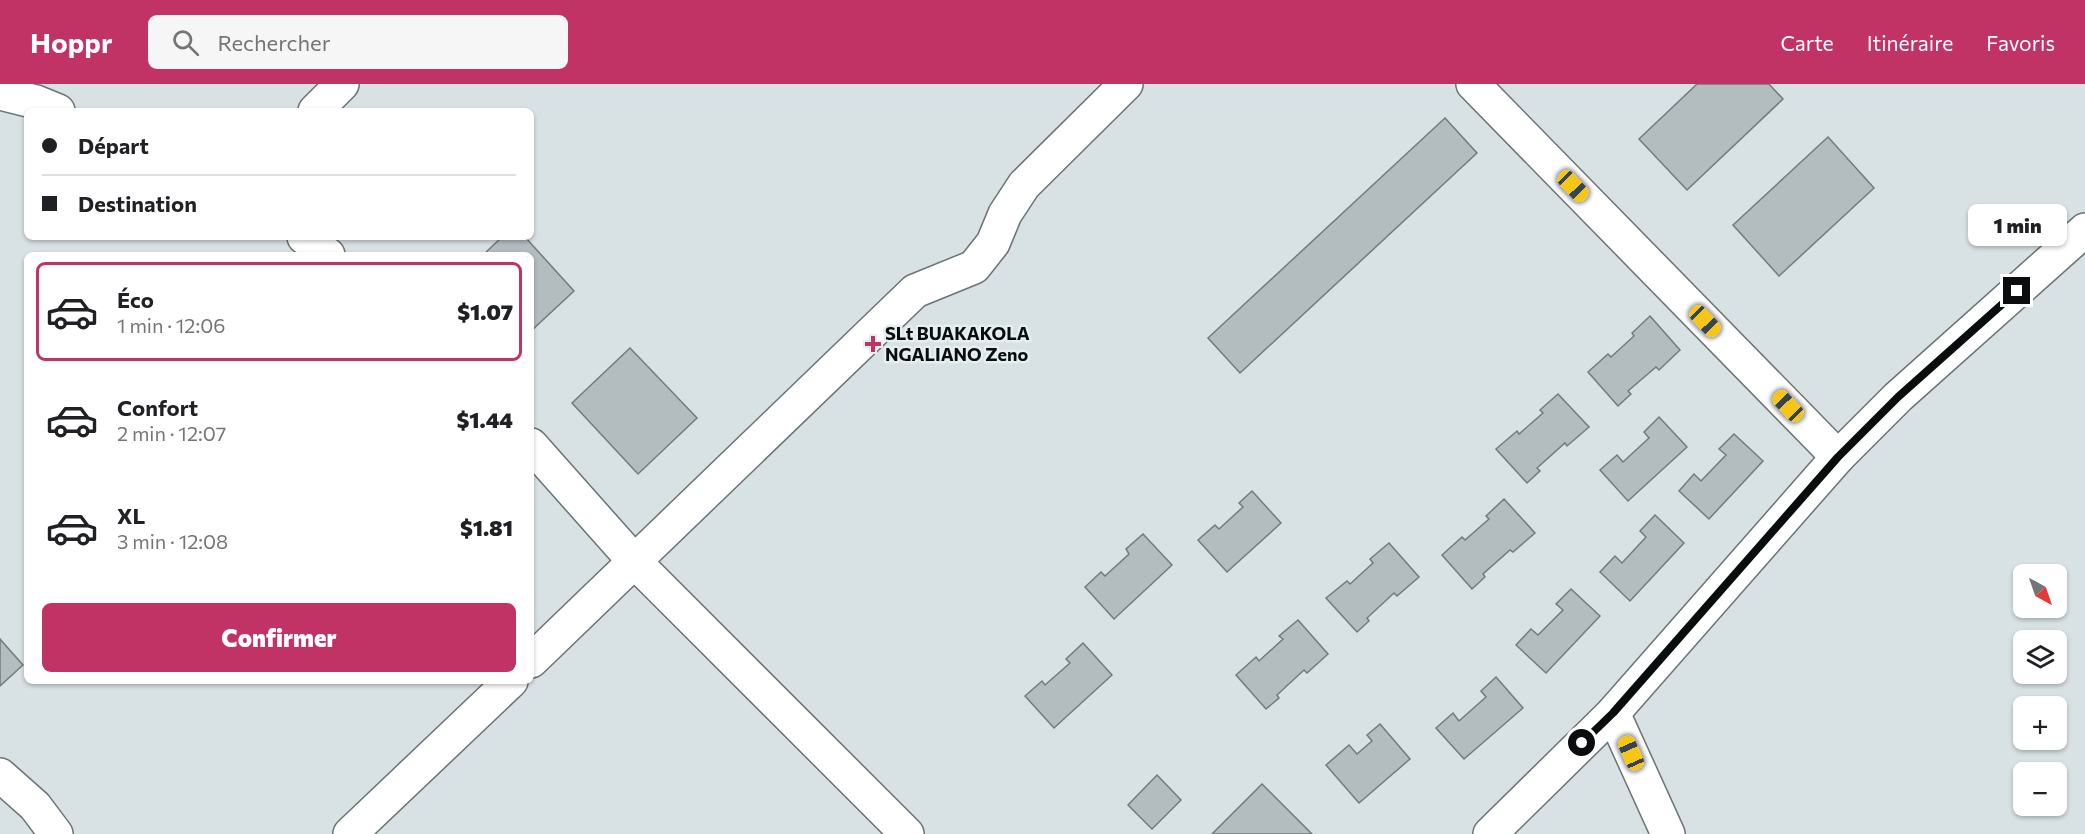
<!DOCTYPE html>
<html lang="fr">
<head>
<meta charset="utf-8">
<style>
  :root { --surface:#fff; --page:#f6f6f6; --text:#202124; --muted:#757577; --line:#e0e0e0; --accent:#c03364 }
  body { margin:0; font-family:Commissioner,sans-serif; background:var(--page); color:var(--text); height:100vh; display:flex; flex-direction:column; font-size:22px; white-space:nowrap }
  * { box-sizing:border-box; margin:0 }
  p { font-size:20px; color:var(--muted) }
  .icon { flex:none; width:33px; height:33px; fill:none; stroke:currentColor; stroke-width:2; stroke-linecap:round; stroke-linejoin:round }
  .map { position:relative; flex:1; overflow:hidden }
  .sheet { position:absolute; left:24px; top:168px; width:510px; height:432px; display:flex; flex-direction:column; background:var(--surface); border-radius:9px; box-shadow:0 2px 4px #0004 }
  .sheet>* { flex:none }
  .top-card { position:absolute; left:24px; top:24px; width:510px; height:132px; border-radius:9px; box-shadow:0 2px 4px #0004; display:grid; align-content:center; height:132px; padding:0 18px; background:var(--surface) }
  .needle { width:39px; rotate:140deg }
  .fabs { position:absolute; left:2013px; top:480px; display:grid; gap:12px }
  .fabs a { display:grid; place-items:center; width:54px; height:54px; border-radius:9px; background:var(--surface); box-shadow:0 2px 4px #0004; font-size:30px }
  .end { position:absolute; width:27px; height:27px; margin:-14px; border:8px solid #0a0d0d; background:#fff; box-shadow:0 0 0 3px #fff }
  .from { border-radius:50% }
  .bubble { position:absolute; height:42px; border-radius:9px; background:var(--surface); box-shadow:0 2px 4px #0004; font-size:20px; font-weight:800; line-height:42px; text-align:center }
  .car { position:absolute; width:18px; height:36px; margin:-18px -9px; border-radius:8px; box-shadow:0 0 4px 2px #0007; background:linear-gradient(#f5c518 24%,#345 0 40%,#f5c518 0 76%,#345 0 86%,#f5c518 0) }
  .top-card b { display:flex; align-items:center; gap:21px; height:57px; font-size:22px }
  .top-card b+b { border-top:2px solid var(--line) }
  .top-card i { width:15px; height:15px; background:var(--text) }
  ul { padding:10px 0 0; list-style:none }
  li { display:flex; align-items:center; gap:18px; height:99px; margin:0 12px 9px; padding:0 6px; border:3px solid transparent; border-radius:9px }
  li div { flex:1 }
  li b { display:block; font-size:22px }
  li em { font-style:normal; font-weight:800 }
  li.current { border-color:var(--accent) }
  li>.icon { width:54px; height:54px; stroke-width:1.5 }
  .button { display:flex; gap:12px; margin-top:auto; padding:12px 18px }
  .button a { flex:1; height:69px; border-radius:9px; background:var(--accent); color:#fff; font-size:24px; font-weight:800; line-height:69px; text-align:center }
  header { display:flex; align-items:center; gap:36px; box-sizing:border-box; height:84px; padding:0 30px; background:var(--accent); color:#fff }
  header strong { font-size:28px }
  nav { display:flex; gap:33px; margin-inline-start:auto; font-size:21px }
  .search { width:420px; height:54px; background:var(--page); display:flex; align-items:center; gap:15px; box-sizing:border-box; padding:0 21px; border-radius:9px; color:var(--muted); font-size:22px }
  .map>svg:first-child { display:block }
  .building { fill:#b3bcbe; stroke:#737b7c; stroke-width:1.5 }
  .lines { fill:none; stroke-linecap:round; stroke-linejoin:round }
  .street-casing { stroke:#6b7375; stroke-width:36 }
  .street { stroke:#fff; stroke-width:33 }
  .route { stroke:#0a0d0d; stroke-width:8 }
  .poi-dot { fill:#c03364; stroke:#e5eef0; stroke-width:2 }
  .labels { text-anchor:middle; stroke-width:5; stroke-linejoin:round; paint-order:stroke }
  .poi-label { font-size:18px; font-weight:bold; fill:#0a0d0d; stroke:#e5eef0; text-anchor:start }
</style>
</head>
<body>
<header>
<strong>Hoppr</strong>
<div class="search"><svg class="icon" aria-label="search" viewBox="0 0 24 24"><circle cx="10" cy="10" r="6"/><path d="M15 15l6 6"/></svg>Rechercher</div>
<nav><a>Carte</a><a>Itinéraire</a><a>Favoris</a></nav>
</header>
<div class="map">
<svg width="2085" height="750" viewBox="0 0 2085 750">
  <rect width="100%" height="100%" fill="#d8e1e3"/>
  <!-- building -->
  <g class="building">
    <polygon points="1697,0 1769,0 1783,15 1687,106 1639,55"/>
    <polygon points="1445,34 1477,69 1240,289 1208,254"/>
    <polygon points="1828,53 1874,104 1779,192 1733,141"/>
    <polygon points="502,153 525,153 574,207 531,247 531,171 483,171"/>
    <polygon points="1650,232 1680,266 1659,286 1656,283 1628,307 1631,310 1618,322 1588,288 1608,270 1611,273 1634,252 1632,249"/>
    <polygon points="630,264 697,334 638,390 572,319"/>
    <polygon points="1558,310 1589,343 1567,362 1565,359 1537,384 1540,387 1527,399 1496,365 1517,347 1519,350 1543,329 1540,326"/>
    <polygon points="1659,333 1687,363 1628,417 1600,386 1617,371 1623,378 1649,354 1644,348"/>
    <polygon points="1734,350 1763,377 1709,435 1679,407 1694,390 1701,397 1726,371 1719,365"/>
    <polygon points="1252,407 1281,439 1227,488 1198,456 1215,441 1219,445 1243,423 1239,419"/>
    <polygon points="1504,415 1535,449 1513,468 1510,466 1483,490 1485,493 1472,505 1442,471 1462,453 1465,456 1489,435 1486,432"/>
    <polygon points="1655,431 1684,459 1630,517 1600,488 1615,472 1622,479 1646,453 1640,447"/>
    <polygon points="1143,450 1172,481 1114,535 1085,503 1101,488 1105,492 1129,470 1126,465"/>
    <polygon points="1389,459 1419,493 1397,512 1394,509 1367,534 1369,537 1357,548 1326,514 1347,497 1350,500 1373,479 1370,475"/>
    <polygon points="1571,505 1600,532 1546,589 1516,561 1531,545 1538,551 1563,526 1556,520"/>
    <polygon points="1298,536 1328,570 1307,589 1304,586 1277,611 1279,614 1266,625 1236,591 1256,573 1259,577 1283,555 1279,552"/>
    <polygon points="0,555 23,581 0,602"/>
    <polygon points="1083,559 1112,591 1054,644 1025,612 1042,597 1045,601 1070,579 1066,575"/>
    <polygon points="1496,593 1523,624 1464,675 1436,644 1453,629 1459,637 1486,613 1481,607"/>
    <polygon points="1380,640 1410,675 1359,719 1326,681 1349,661 1357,670 1372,657 1367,651"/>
    <polygon points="1157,691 1181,716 1152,745 1128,721"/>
    <polygon points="1262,700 1312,750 1212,750"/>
  </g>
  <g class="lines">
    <!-- street casing -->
    <g class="street-casing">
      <g id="street">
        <polyline points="1473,0 1838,373"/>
        <polyline points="0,9 36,18 58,27"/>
        <polyline points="315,27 342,0"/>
        <polyline points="304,153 328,171"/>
        <polyline points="531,361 635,478 907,750"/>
        <polyline points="531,577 915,207 974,183 993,159 1005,130 1024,101 1126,0"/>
        <polyline points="1613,629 1668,750"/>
        <polyline points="0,691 35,722 56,750"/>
        <polyline points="350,750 511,597"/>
        <polyline points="1490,750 1613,629 1838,373 1898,313 2085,146"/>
      </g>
    </g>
    <!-- street -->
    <use href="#street" class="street"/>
  </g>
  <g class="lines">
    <!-- route -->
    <polyline class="route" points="1582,659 1613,629 1838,373 1898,313 2017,207"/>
  </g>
  <!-- markers -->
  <path class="poi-dot" d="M870 251h6v6h6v6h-6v6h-6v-6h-6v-6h6z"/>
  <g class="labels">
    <!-- poi labels -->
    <g class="poi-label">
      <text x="885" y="256">SLt BUAKAKOLA<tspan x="885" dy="21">NGALIANO Zeno</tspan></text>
    </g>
  </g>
</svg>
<div class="fabs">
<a><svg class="needle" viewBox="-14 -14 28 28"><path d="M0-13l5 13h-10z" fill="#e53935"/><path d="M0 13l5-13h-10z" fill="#757577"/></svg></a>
<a><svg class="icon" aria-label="layers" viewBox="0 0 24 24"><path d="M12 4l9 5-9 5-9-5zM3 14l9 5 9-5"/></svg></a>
<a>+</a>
<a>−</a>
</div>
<i class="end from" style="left:1582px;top:659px"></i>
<i class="end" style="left:2017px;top:207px"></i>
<div class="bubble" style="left:1968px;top:120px;width:99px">1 min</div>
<i class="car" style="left:1573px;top:102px;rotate:136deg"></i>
<i class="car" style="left:1705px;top:237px;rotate:136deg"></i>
<i class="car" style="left:1788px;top:322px;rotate:316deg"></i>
<i class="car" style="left:1631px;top:669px;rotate:336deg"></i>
<div class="top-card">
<b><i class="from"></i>Départ</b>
<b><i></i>Destination</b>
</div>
<section class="sheet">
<ul>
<li class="current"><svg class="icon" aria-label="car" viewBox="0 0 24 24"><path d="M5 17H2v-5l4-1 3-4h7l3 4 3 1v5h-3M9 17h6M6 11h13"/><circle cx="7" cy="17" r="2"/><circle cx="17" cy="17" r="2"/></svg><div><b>Éco</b><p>1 min · 12:06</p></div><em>$1.07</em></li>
<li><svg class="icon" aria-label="car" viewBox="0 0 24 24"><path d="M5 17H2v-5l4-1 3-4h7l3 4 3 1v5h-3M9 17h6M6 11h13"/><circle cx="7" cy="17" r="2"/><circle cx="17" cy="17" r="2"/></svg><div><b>Confort</b><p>2 min · 12:07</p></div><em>$1.44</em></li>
<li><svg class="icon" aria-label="car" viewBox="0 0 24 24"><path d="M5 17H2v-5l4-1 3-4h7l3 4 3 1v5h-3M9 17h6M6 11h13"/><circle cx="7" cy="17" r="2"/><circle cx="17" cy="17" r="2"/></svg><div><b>XL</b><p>3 min · 12:08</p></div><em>$1.81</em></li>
</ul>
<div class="button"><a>Confirmer</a></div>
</section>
</div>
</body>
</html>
